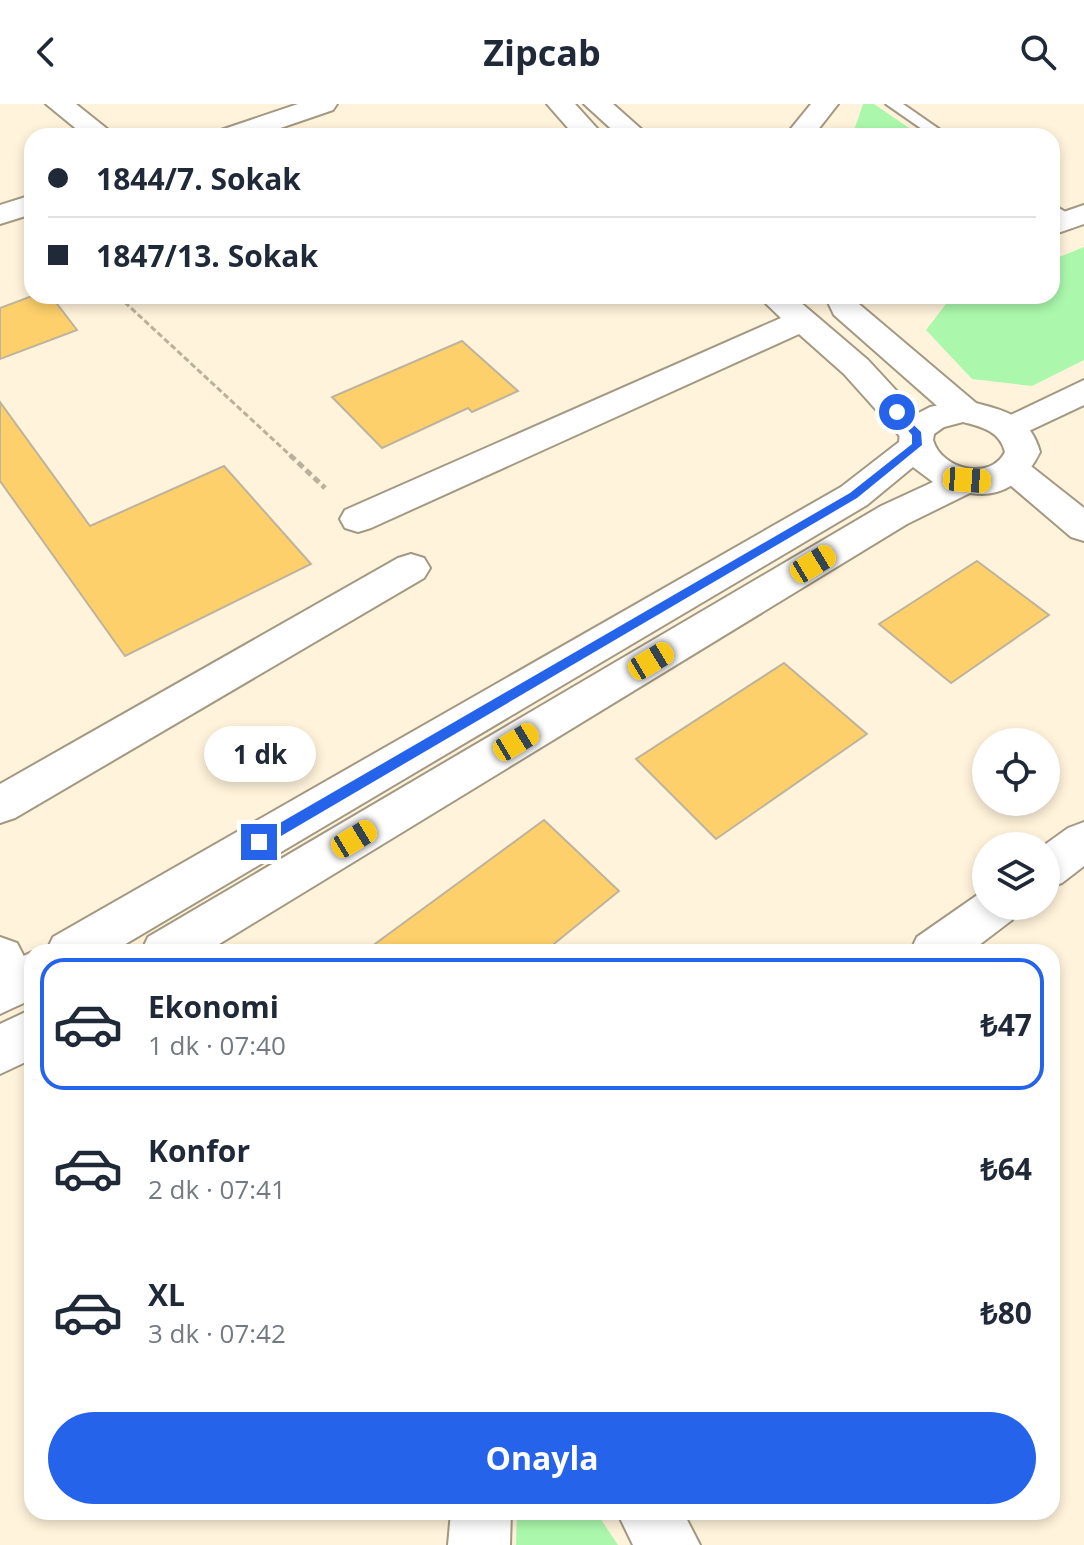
<!DOCTYPE html>
<html lang="tr">
<head>
<meta charset="utf-8">
<style>
  :root { --surface:#fff; --page:#f6f6f7; --text:#1f2937; --muted:#747a83; --line:#e0e1e3; --accent:#2563eb }
  body { margin:0; font-family:"Open Sans",sans-serif; background:var(--page); color:var(--text); height:100vh; display:flex; flex-direction:column; font-size:30px; white-space:nowrap }
  * { box-sizing:border-box; margin:0 }
  p { font-size:26px; color:var(--muted) }
  .icon { flex:none; width:44px; height:44px; fill:none; stroke:currentColor; stroke-width:2; stroke-linecap:round; stroke-linejoin:round }
  .map { position:relative; flex:1; overflow:hidden }
  .details { position:absolute; left:24px; top:840px; width:1036px; height:576px; display:flex; flex-direction:column; background:var(--surface); border-radius:24px; box-shadow:0 4px 12px #0003 }
  .details>* { flex:none }
  .hud { position:absolute; left:24px; top:24px; width:1036px; height:176px; border-radius:24px; box-shadow:0 4px 12px #0003; display:grid; align-content:center; height:176px; padding:0 24px; background:var(--surface) }
  .controls { position:absolute; left:972px; top:624px; display:grid; gap:16px }
  .controls a { display:grid; place-items:center; width:88px; height:88px; border-radius:50%; background:var(--surface); box-shadow:0 4px 12px #0003; font-size:40px }
  .end { position:absolute; width:36px; height:36px; margin:-18px; border:10px solid #2563eb; background:#fff; box-shadow:0 0 0 4px #fff }
  .from { border-radius:50% }
  .bubble { position:absolute; height:56px; border-radius:28px; background:var(--surface); box-shadow:0 4px 12px #0003; font-size:26px; font-weight:700; line-height:56px; text-align:center }
  .car { position:absolute; width:24px; height:48px; margin:-24px -12px; border-radius:10px; box-shadow:0 0 6px 2px #0007; background:linear-gradient(#f5c518 24%,#345 0 40%,#f5c518 0 76%,#345 0 86%,#f5c518 0) }
  .hud b { display:flex; align-items:center; gap:28px; height:76px; font-size:30px }
  .hud b+b { border-top:2px solid var(--line) }
  .hud i { width:20px; height:20px; background:var(--text) }
  ul { padding:14px 0 0; list-style:none }
  li { display:flex; align-items:center; gap:24px; height:132px; margin:0 16px 12px; padding:0 8px; border:4px solid transparent; border-radius:24px }
  li div { flex:1 }
  li b { display:block; font-size:30px }
  li em { font-style:normal; font-weight:700 }
  li.on { border-color:var(--accent) }
  li>.icon { width:72px; height:72px; stroke-width:1.5 }
  .cta { display:flex; gap:16px; margin-top:auto; padding:16px 24px }
  .cta a { flex:1; height:92px; border-radius:48px; background:var(--accent); color:#fff; font-size:32px; font-weight:700; line-height:92px; text-align:center }
  header { display:flex; justify-content:space-between; align-items:center; height:104px; padding:0 24px; background:var(--surface); font-size:36px; font-weight:700 }
  .map>svg:first-child { display:block }
  .green { fill:#abf8ac }
  .building { fill:#fdd06b; stroke:#beb39c; stroke-width:2 }
  .lines { fill:none; stroke-linecap:round; stroke-linejoin:round }
  .service-casing { stroke:#a39882; stroke-width:4 }
  .minor-casing { stroke:#a39882; stroke-width:4 }
  .secondary-casing { stroke:#a39882; stroke-width:4 }
  .path-far1 { stroke:#bab19d; stroke-width:3; stroke-dasharray:6 3; stroke-linecap:butt }
  .path { stroke:#bab19d; stroke-width:5; stroke-dasharray:7 4; stroke-linecap:butt }
  .service { fill:#fff; fill-rule:evenodd }
  .minor { fill:#fff; fill-rule:evenodd }
  .secondary { fill:#fff; fill-rule:evenodd }
  .route { fill:#2563eb }
</style>
</head>
<body>
<header><svg class="icon" aria-label="back" viewBox="0 0 24 24"><path d="M15 5l-7 7 7 7"/></svg>Zipcab<svg class="icon" aria-label="search" viewBox="0 0 24 24"><circle cx="10" cy="10" r="6"/><path d="M15 15l6 6"/></svg></header>
<div class="map">
<svg width="1084" height="1441" viewBox="0 0 1084 1441">
  <rect width="100%" height="100%" fill="#fff3db"/>
  <!-- green -->
  <g class="green">
    <polygon points="863,0 874,0 921,32 852,32"/>
    <polygon points="1084,143 1084,256 1032,282 972,275 926,226 946,200 966,192 1052,192 1052,156"/>
    <polygon points="517,1408 596,1408 618,1441 516,1441"/>
  </g>
  <!-- building -->
  <g class="building">
    <polygon points="32,192 51,192 77,226 0,255 0,204"/>
    <polygon points="462,237 518,287 472,308 468,304 382,344 332,293"/>
    <polygon points="0,298 90,422 224,362 311,460 125,552 0,377"/>
    <polygon points="977,457 1049,511 951,579 879,520"/>
    <polygon points="784,559 867,630 716,735 636,655"/>
    <polygon points="544,716 619,787 544,848 364,848"/>
  </g>
  <g class="lines">
    <!-- service casing -->
    <g class="service-casing">
      <g id="service">
        <polygon points="886,0 903,0 949,32 932,32"/>
        <polygon points="1052,100 1074,113 1074,119 1062,119 1052,112"/>
      </g>
    </g>
    <!-- minor casing -->
    <g class="minor-casing">
      <g id="minor">
        <polygon points="46,0 76,0 116,32 85,32"/>
        <polygon points="298,0 337,0 333,6 257,32 217,32 221,26"/>
        <polygon points="547,0 575,0 604,32 575,32"/>
        <polygon points="584,0 613,0 649,32 619,32"/>
        <polygon points="811,0 838,0 813,32 785,32"/>
        <polygon points="32,91 32,110 0,120 0,101"/>
        <polygon points="1084,101 1084,120 1052,131 1052,112"/>
        <polygon points="758,192 793,192 868,256 929,322 934,330 929,338 917,341 905,338 844,270 799,230 371,424 358,428 345,424 340,415 345,406 781,214"/>
        <polygon points="825,192 857,192 859,200 976,299 981,307 976,315 964,318 952,315 834,211"/>
        <polygon points="1084,276 1084,301 1012,335 1000,332 995,324 1000,316"/>
        <polygon points="1015,355 1027,359 1084,404 1084,437 1071,433 1003,375 997,367 1003,359"/>
        <polygon points="411,450 424,454 430,464 424,474 15,714 0,719 0,680 398,454"/>
        <polygon points="1084,718 1084,762 1062,779 1046,784 1046,742 1043,742 1068,724"/>
        <polygon points="986,785 986,802 1019,802 1012,816 970,848 910,848 917,833"/>
        <polygon points="0,833 17,839 32,868 31,896 14,903 0,898"/>
        <polygon points="451,1408 511,1408 510,1441 448,1441"/>
        <polygon points="617,1408 683,1408 700,1441 633,1441"/>
      </g>
    </g>
    <!-- secondary casing -->
    <g class="secondary-casing">
      <g id="secondary">
        <path d="M964,296c36,10 65,12 76,52 -13,27 -37,47 -70,41l-63,31 -701,428h-65l7,-15 733,-431 52,-24 -20,-15 -46,38 -755,447h-66l7,-15 788,-450 58,-45 1,-10 11,-15 19,-10zM963,318c19,5 37,9 42,30 -15,30 -64,17 -72,-12l1,-6 10,-7z"/>
        <polygon points="32,848 32,895 0,910 0,863"/>
        <polygon points="32,905 32,955 0,970 0,920"/>
      </g>
    </g>
    <!-- path-far1 -->
    <polyline class="path-far1" points="118,192 292,353"/>
    <!-- path -->
    <polyline class="path" points="290,351 325,384"/>
    <!-- service -->
    <use href="#service" class="service"/>
    <!-- minor -->
    <use href="#minor" class="minor"/>
    <!-- secondary -->
    <use href="#secondary" class="secondary"/>
  </g>
  <!-- route -->
  <polygon class="route" points="897,305 921,328 922,341 857,394 264,742 254,742 254,734 850,389 912,340 912,331 892,308"/>
</svg>
<div class="controls">
<a><svg class="icon" aria-label="locate" viewBox="0 0 24 24"><circle cx="12" cy="12" r="6"/><path d="M12 2v4M12 18v4M2 12h4M18 12h4"/></svg></a>
<a><svg class="icon" aria-label="layers" viewBox="0 0 24 24"><path d="M12 4l9 5-9 5-9-5zM3 14l9 5 9-5"/></svg></a>
</div>
<i class="end from" style="left:897px;top:308px"></i>
<i class="end" style="left:259px;top:738px"></i>
<div class="bubble" style="left:204px;top:622px;width:112px">1 dk</div>
<i class="car" style="left:967px;top:376px;rotate:94deg"></i>
<i class="car" style="left:813px;top:460px;rotate:59deg"></i>
<i class="car" style="left:651px;top:557px;rotate:59deg"></i>
<i class="car" style="left:516px;top:638px;rotate:59deg"></i>
<i class="car" style="left:354px;top:735px;rotate:59deg"></i>
<div class="hud">
<b><i class="from"></i>1844/7. Sokak</b>
<b><i></i>1847/13. Sokak</b>
</div>
<section class="details">
<ul>
<li class="on"><svg class="icon" aria-label="car" viewBox="0 0 24 24"><path d="M5 17H2v-5l4-1 3-4h7l3 4 3 1v5h-3M9 17h6M6 11h13"/><circle cx="7" cy="17" r="2"/><circle cx="17" cy="17" r="2"/></svg><div><b>Ekonomi</b><p>1 dk · 07:40</p></div><em>₺47</em></li>
<li><svg class="icon" aria-label="car" viewBox="0 0 24 24"><path d="M5 17H2v-5l4-1 3-4h7l3 4 3 1v5h-3M9 17h6M6 11h13"/><circle cx="7" cy="17" r="2"/><circle cx="17" cy="17" r="2"/></svg><div><b>Konfor</b><p>2 dk · 07:41</p></div><em>₺64</em></li>
<li><svg class="icon" aria-label="car" viewBox="0 0 24 24"><path d="M5 17H2v-5l4-1 3-4h7l3 4 3 1v5h-3M9 17h6M6 11h13"/><circle cx="7" cy="17" r="2"/><circle cx="17" cy="17" r="2"/></svg><div><b>XL</b><p>3 dk · 07:42</p></div><em>₺80</em></li>
</ul>
<div class="cta"><a>Onayla</a></div>
</section>
</div>
</body>
</html>
